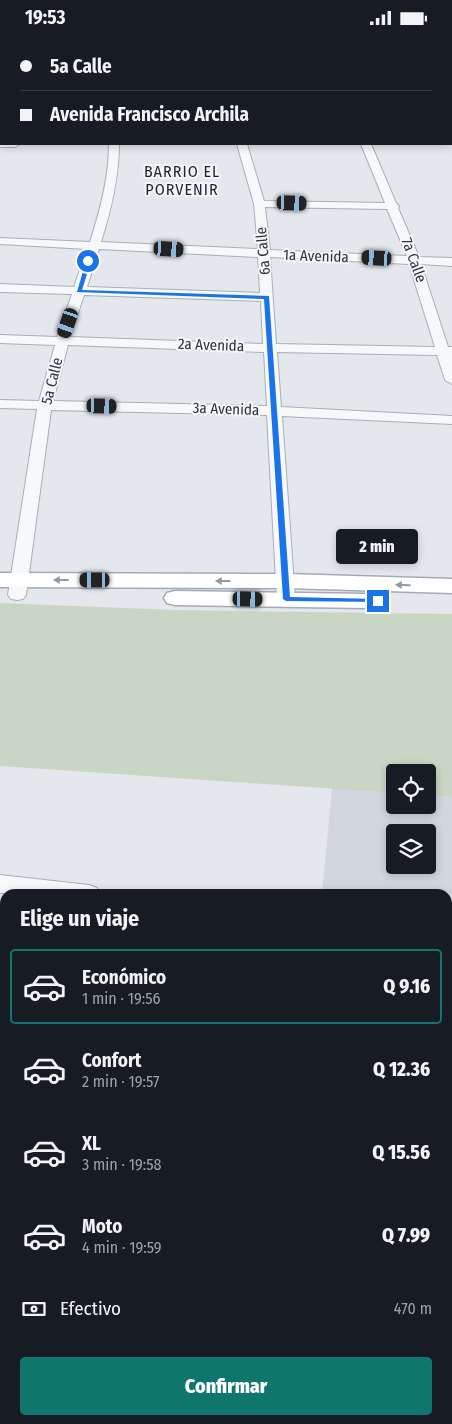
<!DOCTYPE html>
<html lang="es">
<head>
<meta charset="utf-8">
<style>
  :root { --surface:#171b24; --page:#20242c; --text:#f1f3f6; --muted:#9ea1a6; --line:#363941; --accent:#0f766e }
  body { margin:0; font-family:"Fira Sans Condensed",sans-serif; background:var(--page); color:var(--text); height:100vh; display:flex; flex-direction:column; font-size:19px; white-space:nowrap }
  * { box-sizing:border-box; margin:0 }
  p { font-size:16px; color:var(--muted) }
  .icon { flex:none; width:28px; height:28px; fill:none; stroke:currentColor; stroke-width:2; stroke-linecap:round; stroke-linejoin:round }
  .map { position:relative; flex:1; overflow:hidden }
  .details { position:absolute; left:0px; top:854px; width:452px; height:536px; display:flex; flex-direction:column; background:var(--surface); border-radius:15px 15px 0 0; box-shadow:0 2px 8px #0003 }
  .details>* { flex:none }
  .hud { position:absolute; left:0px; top:0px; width:452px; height:110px; box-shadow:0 2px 8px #0003; display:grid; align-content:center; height:110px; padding:0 20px; background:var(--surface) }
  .fabs { position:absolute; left:386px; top:729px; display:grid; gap:10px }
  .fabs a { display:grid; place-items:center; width:50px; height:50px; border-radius:5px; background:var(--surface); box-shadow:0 2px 8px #0003; font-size:25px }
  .end { position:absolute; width:22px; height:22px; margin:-11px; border:6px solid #1a73e8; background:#fff; box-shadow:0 0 0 2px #fff }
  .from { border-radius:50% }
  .bubble { position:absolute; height:35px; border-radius:5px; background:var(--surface); box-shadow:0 2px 8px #0003; font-size:16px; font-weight:800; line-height:35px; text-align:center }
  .car { position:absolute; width:15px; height:30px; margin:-15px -8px; border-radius:6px; box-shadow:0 0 4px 1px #0007; background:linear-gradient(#222 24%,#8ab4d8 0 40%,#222 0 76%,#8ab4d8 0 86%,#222 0) }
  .hud b { display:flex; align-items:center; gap:18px; height:48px; font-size:19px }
  .hud b+b { border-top:1px solid var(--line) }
  .hud i { width:12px; height:12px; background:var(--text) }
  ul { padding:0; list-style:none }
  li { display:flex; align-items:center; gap:15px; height:75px; margin:0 10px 8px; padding:0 10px; border:2px solid transparent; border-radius:5px }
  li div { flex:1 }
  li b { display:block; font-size:19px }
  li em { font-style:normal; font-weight:800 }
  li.on { border-color:var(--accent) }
  li>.icon { width:45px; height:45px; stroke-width:1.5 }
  h2 { padding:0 20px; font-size:22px; line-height:60px }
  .pay { display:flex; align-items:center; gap:12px; height:55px; padding:0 20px; font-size:19px }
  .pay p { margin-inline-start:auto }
  .button { display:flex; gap:10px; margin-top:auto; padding:10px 20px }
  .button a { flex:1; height:58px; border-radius:5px; background:var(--accent); color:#fff; font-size:20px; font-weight:800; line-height:58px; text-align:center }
  .status { display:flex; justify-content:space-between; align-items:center; height:35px; padding:0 25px; background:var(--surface); direction:ltr }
  .status svg { height:14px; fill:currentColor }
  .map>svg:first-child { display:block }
  .built { fill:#d2d6de; fill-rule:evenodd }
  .green { fill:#c9d6c5 }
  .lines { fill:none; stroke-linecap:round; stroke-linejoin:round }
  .minor-casing { stroke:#a9aeb7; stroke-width:2 }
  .major-casing { stroke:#a3abb8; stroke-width:3 }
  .minor { fill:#f7f8fa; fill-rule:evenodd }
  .major { fill:#fff; fill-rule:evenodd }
  .oneway { fill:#959aa2 }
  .route { fill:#1a73e8 }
  .labels { text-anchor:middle; stroke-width:4; stroke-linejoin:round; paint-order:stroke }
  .far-street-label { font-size:15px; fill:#2b3445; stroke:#f4f6f9 }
  .far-neighbourhood-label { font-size:16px; letter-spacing:1px; fill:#1d2536; stroke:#f4f6f9 }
</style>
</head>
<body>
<div class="status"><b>19:53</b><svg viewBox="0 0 49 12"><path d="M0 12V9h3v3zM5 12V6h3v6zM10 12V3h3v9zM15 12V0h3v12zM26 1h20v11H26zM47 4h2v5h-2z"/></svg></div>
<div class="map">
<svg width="452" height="1389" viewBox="0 0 452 1389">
  <rect width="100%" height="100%" fill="#e4e7ec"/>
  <!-- built -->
  <path class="built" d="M332,753l63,5v12h33v-10l24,2v121h-4v-24h-126zM395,798h33v32h-33z"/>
  <!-- green -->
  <polygon class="green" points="0,568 175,575 452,579 452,762 428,760 428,738 395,738 395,758 0,731"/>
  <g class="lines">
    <!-- minor casing -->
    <g class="minor-casing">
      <g id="minor">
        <polygon points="0,0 4,0 5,1 0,3"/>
        <rect x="133" y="0" width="8" height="1"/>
        <rect x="222" y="0" width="8" height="1"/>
        <polygon points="308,0 316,0 317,1 309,1"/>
        <rect x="396" y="0" width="8" height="1"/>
        <rect x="451" y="17" width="1" height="6"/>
        <rect x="0" y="40" width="1" height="6"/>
        <polygon points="1,55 1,62 0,63 0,56"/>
        <rect x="451" y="61" width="1" height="6"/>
        <rect x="451" y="95" width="1" height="6"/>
        <polygon points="0,106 1,109 20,109 15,112 0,112"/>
        <path d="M109,109h10c0,34 -8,66 -18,98l157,7 -4,-45 -17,-60h10l17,57 121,2 -24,-59h10l25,59 3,3 -1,2 21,49 33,1v8l-31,-2 27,83h4v37l-7,-4 -8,-25 -160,-3 4,55 171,9v8l-170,-8 13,183 -3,4 -6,1 -6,-1 -3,-4 -10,-184 -216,-5 -25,185 -3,4 -6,1 -6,-1 -3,-4 29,-186 -37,-1v-8l39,1 16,-56 -55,-2v-8l57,2 15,-43 -72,-2v-8l74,3 13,-38 -87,-5v-6l90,4c10,-32 19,-64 19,-98zM265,172l122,2 20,47 -137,-6zM99,214l159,8 2,36 -173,-6zM270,222l139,7 26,83 -159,-3zM84,260l177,6 2,43 -193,-7zM68,310l196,7 3,54 -214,-5z"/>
        <polygon points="0,840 89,850 97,853 100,859 0,858"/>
        <polygon points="448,889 452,890 452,908 448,907"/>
        <polygon points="0,1158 5,1159 5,1187 0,1186"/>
        <polygon points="448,1217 452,1218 452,1248 448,1246"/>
        <polygon points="225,1385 257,1385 256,1389 224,1389"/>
      </g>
    </g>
    <!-- major casing -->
    <g class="major-casing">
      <g id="major">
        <polygon points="0,538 286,539 452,544 452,558 286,553 0,552"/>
        <polygon points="175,556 365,559 373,561 376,566 373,571 365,573 175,570 167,568 164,563 167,558"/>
      </g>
    </g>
    <!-- minor -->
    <use href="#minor" class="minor"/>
    <!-- major -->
    <use href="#major" class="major"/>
  </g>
  <!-- one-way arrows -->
  <defs><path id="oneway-solid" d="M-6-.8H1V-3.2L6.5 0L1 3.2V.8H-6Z" transform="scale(1.25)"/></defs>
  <g class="oneway">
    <use href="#oneway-solid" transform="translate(61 545) rotate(-180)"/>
    <use href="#oneway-solid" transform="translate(223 546) rotate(-180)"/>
    <use href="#oneway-solid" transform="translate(403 550) rotate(-178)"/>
  </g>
  <!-- route -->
  <polygon class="route" points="88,224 91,226 82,255 269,261 290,562 378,564 381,564 381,567 286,566 283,564 264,264 77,257 86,226"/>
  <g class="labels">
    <!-- far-street labels -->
    <g class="far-street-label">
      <text transform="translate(263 216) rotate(-95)" y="5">6a Calle</text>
      <text transform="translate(316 221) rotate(2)" y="5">1a Avenida</text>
      <text transform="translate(414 225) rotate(70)" y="5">7a Calle</text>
      <text transform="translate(211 310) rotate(2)" y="5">2a Avenida</text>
      <text transform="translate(52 346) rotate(-76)" y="5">5a Calle</text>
      <text transform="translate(226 374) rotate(2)" y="5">3a Avenida</text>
    </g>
    <!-- far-neighbourhood labels -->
    <g class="far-neighbourhood-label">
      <text x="182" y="142">BARRIO EL<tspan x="182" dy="18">PORVENIR</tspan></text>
    </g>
  </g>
</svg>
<div class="fabs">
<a><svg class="icon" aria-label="locate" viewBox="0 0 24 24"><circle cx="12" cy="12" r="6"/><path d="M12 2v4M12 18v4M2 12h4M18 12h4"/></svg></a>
<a><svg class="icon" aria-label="layers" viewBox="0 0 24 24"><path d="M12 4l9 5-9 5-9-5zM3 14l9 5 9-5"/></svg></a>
</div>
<i class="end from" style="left:88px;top:226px"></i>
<i class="end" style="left:378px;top:566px"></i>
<div class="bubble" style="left:336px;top:494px;width:82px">2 min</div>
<i class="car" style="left:292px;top:168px;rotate:92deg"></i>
<i class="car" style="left:169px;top:214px;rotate:93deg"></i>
<i class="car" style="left:377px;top:223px;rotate:273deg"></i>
<i class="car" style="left:68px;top:288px;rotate:199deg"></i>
<i class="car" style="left:102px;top:371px;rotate:92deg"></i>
<i class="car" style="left:95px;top:545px;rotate:270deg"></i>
<i class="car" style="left:248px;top:564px;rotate:91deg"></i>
<div class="hud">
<b><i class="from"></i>5a Calle</b>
<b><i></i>Avenida Francisco Archila</b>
</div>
<section class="details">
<h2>Elige un viaje</h2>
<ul>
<li class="on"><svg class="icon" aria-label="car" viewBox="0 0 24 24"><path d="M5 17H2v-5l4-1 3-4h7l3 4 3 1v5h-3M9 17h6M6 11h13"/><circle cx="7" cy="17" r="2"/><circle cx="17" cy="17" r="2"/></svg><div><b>Económico</b><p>1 min · 19:56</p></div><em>Q 9.16</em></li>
<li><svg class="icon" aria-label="car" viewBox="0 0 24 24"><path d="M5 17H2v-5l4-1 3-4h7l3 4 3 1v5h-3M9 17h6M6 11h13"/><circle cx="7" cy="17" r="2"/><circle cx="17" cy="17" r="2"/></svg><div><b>Confort</b><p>2 min · 19:57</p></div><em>Q 12.36</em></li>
<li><svg class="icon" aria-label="car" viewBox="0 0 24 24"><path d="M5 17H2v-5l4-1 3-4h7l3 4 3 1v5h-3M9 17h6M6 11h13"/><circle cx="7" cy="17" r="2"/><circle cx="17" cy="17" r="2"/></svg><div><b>XL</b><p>3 min · 19:58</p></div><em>Q 15.56</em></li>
<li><svg class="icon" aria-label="car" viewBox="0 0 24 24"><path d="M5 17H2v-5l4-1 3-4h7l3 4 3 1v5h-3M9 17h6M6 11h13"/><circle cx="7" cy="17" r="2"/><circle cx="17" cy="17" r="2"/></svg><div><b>Moto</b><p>4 min · 19:59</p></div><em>Q 7.99</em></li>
</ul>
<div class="pay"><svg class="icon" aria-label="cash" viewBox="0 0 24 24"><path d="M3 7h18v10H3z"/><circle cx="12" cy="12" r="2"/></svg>Efectivo<p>470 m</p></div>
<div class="button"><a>Confirmar</a></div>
</section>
</div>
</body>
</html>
